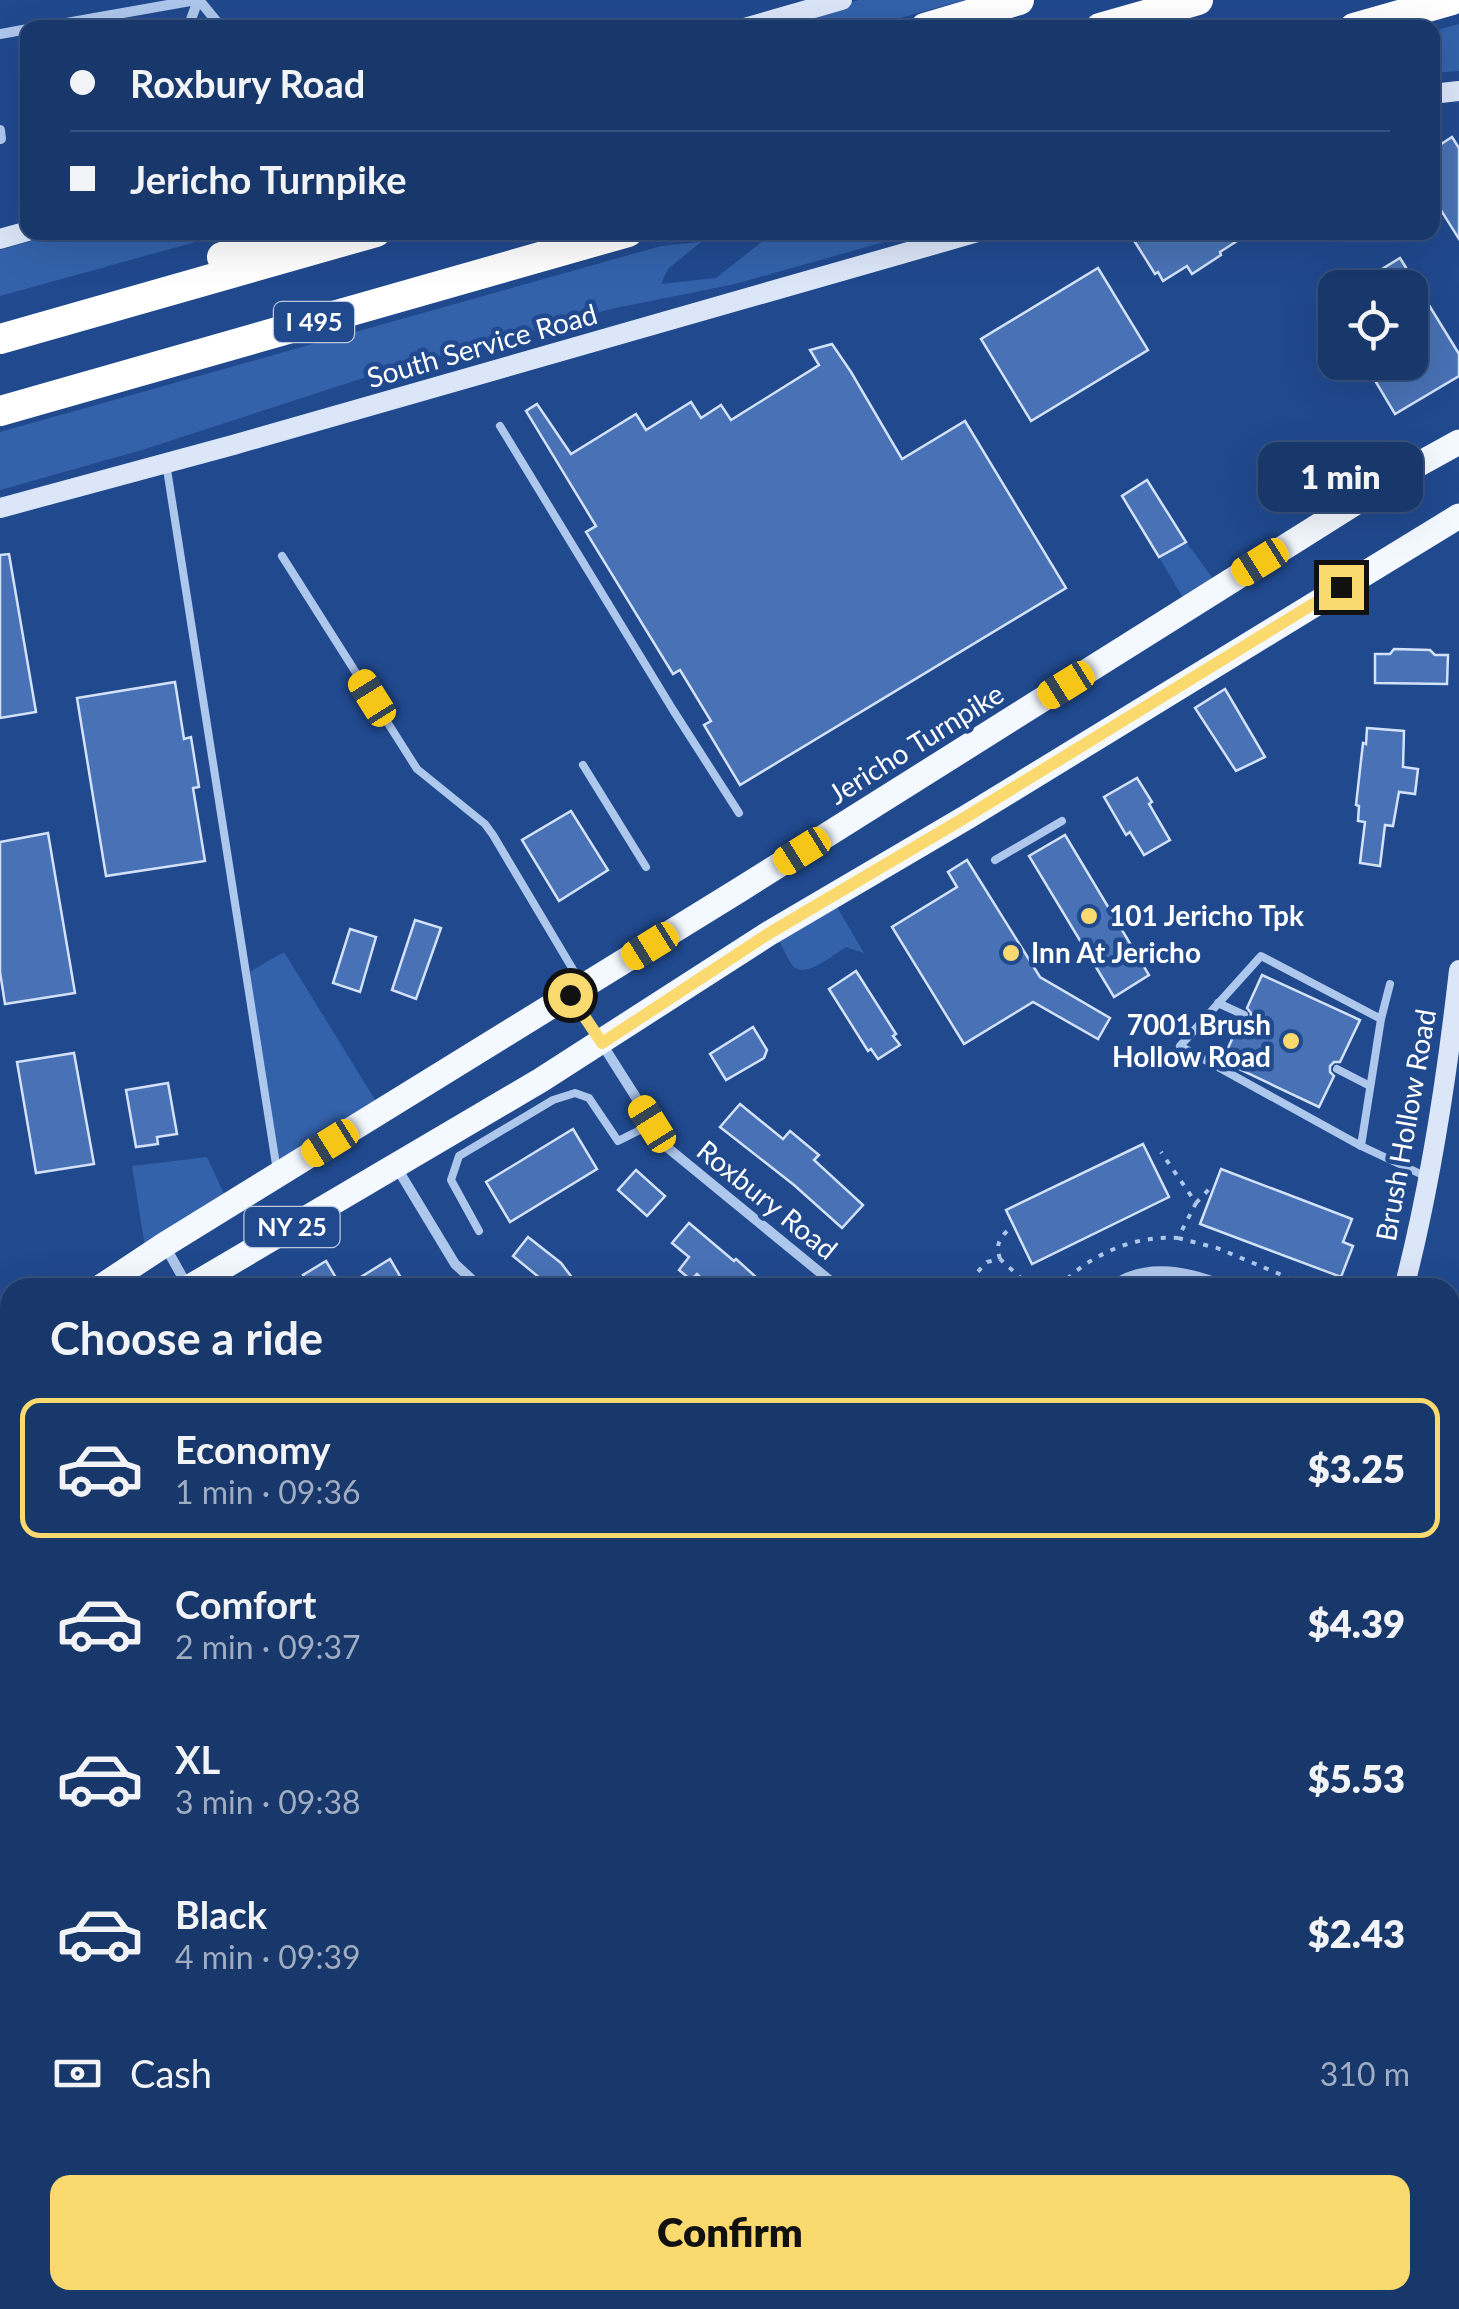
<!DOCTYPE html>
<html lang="en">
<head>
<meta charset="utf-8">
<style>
  :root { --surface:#18376a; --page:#213f70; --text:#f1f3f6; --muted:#9facc1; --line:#36517e; --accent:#fada6f }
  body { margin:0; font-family:Lato,sans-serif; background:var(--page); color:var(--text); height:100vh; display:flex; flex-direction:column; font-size:38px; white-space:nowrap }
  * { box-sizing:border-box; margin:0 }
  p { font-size:32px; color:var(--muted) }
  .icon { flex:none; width:55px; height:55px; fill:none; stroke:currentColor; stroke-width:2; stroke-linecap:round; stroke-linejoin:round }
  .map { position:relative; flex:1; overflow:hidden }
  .details { position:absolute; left:0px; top:1278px; width:1460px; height:1032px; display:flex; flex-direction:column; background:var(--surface); border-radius:30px 30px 0 0; box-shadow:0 10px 40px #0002,0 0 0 2px var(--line) }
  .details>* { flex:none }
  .hud { position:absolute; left:20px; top:20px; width:1420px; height:220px; border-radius:20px; box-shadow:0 10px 40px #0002,0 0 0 2px var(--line); display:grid; align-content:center; height:220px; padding:0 50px; background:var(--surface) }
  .fabs { position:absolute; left:1318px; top:270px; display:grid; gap:20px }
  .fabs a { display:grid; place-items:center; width:110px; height:110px; border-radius:20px; background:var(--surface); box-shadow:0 10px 40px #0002,0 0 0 2px var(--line); font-size:50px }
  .end { position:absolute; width:45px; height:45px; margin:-22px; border:12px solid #fada6f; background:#111; box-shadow:0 0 0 5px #111 }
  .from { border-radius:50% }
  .bubble { position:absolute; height:70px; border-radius:20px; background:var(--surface); box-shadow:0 10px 40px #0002,0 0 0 2px var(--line); font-size:32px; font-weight:800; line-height:70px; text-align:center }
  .car { position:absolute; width:30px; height:60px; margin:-30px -15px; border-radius:12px; box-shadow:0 0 8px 2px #0007; background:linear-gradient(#f5c518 24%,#345 0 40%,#f5c518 0 76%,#345 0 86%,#f5c518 0) }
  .hud b { display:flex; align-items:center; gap:35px; height:95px; font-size:38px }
  .hud b+b { border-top:2px solid var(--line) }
  .hud i { width:25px; height:25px; background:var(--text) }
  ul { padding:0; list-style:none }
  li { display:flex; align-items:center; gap:30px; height:140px; margin:0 20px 15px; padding:0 30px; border:5px solid transparent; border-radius:20px }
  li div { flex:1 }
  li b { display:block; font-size:38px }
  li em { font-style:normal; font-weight:800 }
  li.active { border-color:var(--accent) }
  li>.icon { width:90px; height:90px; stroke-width:1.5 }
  h2 { padding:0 50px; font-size:45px; line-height:120px }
  .pay { display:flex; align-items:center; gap:25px; height:110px; padding:0 50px; font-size:38px }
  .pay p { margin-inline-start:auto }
  .cta { display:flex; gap:20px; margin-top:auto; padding:20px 50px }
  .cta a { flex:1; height:115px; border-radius:20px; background:var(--accent); color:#111; font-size:40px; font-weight:800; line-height:115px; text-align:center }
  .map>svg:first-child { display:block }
  .green { fill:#3362ab }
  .building { fill:#4872b5; stroke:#d4e2f9; stroke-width:2.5 }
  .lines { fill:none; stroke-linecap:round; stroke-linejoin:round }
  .path { stroke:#aec7ec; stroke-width:4; stroke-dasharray:5 8; stroke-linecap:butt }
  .lane { stroke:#aec7ec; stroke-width:8 }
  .street { stroke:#aec7ec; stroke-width:10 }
  .secondary { stroke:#dbe6f9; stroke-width:20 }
  .primary { stroke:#f4f8ff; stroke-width:25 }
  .highway { stroke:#fff; stroke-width:30 }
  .route { stroke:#fada6f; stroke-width:12 }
  .poi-dot { fill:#fada6f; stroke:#20498e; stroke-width:4 }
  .labels { text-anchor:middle; stroke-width:9; stroke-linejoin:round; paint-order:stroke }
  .shield { fill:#20498e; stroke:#bcc8dd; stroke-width:2.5 }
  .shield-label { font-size:25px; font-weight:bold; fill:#fff }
  .street-label { font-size:28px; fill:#fff; stroke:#20498e }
  .poi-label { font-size:28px; font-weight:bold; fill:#fff; stroke:#20498e; text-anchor:start }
</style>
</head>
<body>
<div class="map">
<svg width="1459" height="2309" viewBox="0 0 1459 2309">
  <rect width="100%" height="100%" fill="#20498e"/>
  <!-- green -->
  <g class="green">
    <polygon points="859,0 965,0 868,27 766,28"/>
    <polygon points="1459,24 1459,71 1433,73 1433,31"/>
    <polygon points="61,232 228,232 228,233 0,296 0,250"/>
    <polygon points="773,233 916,233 735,284 611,309 379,373 142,450 0,490 0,432 661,246 701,242 668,269 661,284 716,278"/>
    <polygon points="1186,542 1220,588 1189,608 1159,557"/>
    <path d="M831,897l33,56 -18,-6c-12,7 -39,31 -52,20 -5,-4 -15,-28 -20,-36z"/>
    <polygon points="284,952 382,1111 277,1175 246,974"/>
    <polygon points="207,1157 229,1205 146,1253 132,1166"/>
    <polygon points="10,1842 10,1955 0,1966 0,1849"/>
    <polygon points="0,2262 10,2264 10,2300 52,2300 63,2309 0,2309"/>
  </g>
  <!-- building -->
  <g class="building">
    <polygon points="1452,137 1459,148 1459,239 1432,196 1432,150"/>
    <polygon points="1150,232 1251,232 1220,252 1221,255 1192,274 1187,266 1163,281 1158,272 1155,274 1135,242"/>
    <polygon points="1400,258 1459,354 1459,376 1395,414 1364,362 1410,362 1410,288 1351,288"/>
    <polygon points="1098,268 1148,350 1031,421 981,339"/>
    <polygon points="832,344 851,372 902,459 965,421 1066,588 740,785 704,725 711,721 680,670 673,674 586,532 596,526 526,411 537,404 571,454 636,414 646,430 691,402 701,418 721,405 731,420 819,365 810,350"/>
    <polygon points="1147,480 1186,542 1159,557 1122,496"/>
    <polygon points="9,554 36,712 0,718 0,555"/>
    <polygon points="1394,649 1430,650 1435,655 1448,655 1447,684 1375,683 1375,654 1390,654"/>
    <polygon points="175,682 184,739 191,737 199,787 193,788 205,861 106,876 77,698"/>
    <polygon points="1225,689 1265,757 1236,771 1195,708"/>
    <polygon points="1367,728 1404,731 1403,767 1418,769 1415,794 1399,792 1393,826 1385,825 1380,866 1360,863 1365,822 1358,821 1359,806 1356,805 1363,743 1366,744"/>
    <polygon points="1137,778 1152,802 1149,804 1170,840 1144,855 1130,832 1126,835 1104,797"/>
    <polygon points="571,811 608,870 559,901 522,840"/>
    <polygon points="48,833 75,993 5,1004 0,972 0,842"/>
    <polygon points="1065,835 1149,975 1114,997 1029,856"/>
    <polygon points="967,860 1040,977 1110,1018 1098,1039 1033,1002 964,1044 892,927 957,887 948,872"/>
    <polygon points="415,920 441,928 416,999 392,990"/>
    <polygon points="350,929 376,937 360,992 333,983"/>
    <polygon points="856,971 896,1034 893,1036 900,1045 878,1059 871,1049 868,1051 829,989"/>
    <polygon points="1262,975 1360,1020 1340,1062 1334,1062 1330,1066 1330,1072 1334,1076 1319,1107 1222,1061 1240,1022 1246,1022 1250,1019 1251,1013 1247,1008"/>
    <polygon points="753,1027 767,1050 764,1058 726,1080 710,1054"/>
    <polygon points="74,1053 94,1164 36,1173 17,1062"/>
    <polygon points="168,1083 177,1134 157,1137 158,1144 136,1147 126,1090"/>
    <polygon points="740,1104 783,1139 790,1131 819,1155 814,1160 863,1205 842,1228 794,1185 720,1127"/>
    <polygon points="573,1129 597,1169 510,1222 486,1182"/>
    <polygon points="1143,1144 1169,1197 1032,1264 1006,1210"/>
    <polygon points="1221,1169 1352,1219 1343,1242 1353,1246 1341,1277 1200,1224"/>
    <polygon points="636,1170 665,1196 647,1216 618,1190"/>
    <polygon points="689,1223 734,1261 736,1259 768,1288 712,1288 697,1274 691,1280 679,1270 689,1257 672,1243"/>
    <polygon points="528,1237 561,1263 580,1288 552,1288 513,1256"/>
    <polygon points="390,1259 407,1288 343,1288"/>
    <polygon points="326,1261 342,1288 311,1288 303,1275"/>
  </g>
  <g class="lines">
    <!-- path -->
    <g class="path">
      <polyline points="1196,1203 1213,1185"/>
      <polyline points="1178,1238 1217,1248 1313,1288"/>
      <path d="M1000,1259c-4,-14 -2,-19 8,-29"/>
      <polyline points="969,1281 987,1262 1000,1259 1032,1288"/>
      <path d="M1058,1288c30,-33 76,-53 120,-50l18,-35 -35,-51"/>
    </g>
    <!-- lane -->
    <g class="lane">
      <polyline points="500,426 673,710 739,813"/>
      <polyline points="166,463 277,1171"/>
      <polyline points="282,556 417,769 485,824 493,835 581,983"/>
      <polyline points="583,765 646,867"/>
      <polyline points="995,860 1062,821"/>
      <polyline points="1218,1003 1244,1015"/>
      <polyline points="1381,1019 1390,984"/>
      <polyline points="1337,1069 1370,1086"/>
      <polyline points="1361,1146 1381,1019 1261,956 1180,1046 1361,1146 1427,1177"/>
      <polyline points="479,1231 451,1180 459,1156 553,1100 575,1093 589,1098 618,1141 652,1124"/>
      <polyline points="1450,1558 1459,1561"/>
    </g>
    <!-- street -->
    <g class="street">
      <polyline points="199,0 222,28"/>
      <polyline points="38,28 196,0"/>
      <polyline points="188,28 198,0"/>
      <polyline points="0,34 28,29"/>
      <polyline points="0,130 1,139"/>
      <polyline points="571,995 668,1148 839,1288"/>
      <polyline points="397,1168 455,1264 481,1288"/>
      <polyline points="165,1246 188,1287"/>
      <path d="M1110,1288c35,-28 82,-16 120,0"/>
      <polyline points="0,1714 10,1712"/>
      <polyline points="1450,1770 1459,1769"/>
      <polyline points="0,2127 10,2129"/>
      <polyline points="1450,2178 1459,2179"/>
      <polyline points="192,2309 199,2300"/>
      <polyline points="481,2309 488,2300"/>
      <polyline points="780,2309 786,2300"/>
    </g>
    <!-- secondary -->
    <g class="secondary">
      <polyline points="744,28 842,0"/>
      <polyline points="1432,94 1459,91"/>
      <polyline points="0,239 28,231"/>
      <polyline points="0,508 233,445 978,232"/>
      <path d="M1404,1288c27,-104 43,-211 55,-318"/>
      <polyline points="959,2309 964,2300"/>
    </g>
    <!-- primary -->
    <g class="primary">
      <polyline points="99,1288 164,1245 741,889 1401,474 1459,442"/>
      <polyline points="188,1288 541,1080 768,934 967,817 1459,516"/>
      <polyline points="0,1352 10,1346"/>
      <polyline points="0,1411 10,1404"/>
    </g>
    <!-- highway -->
    <g class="highway">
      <polyline points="925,28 1019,0"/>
      <polyline points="1100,28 1198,0"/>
      <polyline points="1354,28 1452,0"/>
      <polyline points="222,257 290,232"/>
      <polyline points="0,339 376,232"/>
      <polyline points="0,411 628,232"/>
    </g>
  </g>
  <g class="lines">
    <!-- route -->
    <polyline class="route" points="570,995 602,1043 768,934 966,817 1341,587"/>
  </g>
  <!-- markers -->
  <g class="poi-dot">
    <circle cx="1089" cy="916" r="10"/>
    <circle cx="1011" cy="953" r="10"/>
    <circle cx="1291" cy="1041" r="10"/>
  </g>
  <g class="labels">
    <!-- shield labels -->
    <g class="shield">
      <rect x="274" y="302" width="80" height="40" rx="8"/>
      <rect x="244.5" y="1207" width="95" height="40" rx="8"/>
    </g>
    <g class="shield-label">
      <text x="314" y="331">I 495</text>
      <text x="292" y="1236">NY 25</text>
    </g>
    <!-- street labels -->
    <g class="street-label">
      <text transform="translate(482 346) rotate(-16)" y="10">South Service Road</text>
      <text transform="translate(916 744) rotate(-32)" y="10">Jericho Turnpike</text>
      <text transform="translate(1406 1125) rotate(-80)" y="10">Brush Hollow Road</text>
      <text transform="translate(767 1200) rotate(39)" y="10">Roxbury Road</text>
    </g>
    <!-- poi labels -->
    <g class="poi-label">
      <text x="1109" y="926">101 Jericho Tpk</text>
      <text x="1031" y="963">Inn At Jericho</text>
      <text x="1271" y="1035" text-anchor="end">7001 Brush<tspan x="1271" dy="32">Hollow Road</tspan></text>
    </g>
  </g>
</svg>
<div class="fabs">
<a><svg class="icon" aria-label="locate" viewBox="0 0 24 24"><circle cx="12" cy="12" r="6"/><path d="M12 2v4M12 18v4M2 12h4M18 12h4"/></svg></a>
</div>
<i class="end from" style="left:570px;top:995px"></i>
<i class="end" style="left:1341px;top:587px"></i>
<div class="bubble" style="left:1258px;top:442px;width:165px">1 min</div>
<i class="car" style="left:1260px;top:562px;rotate:238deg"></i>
<i class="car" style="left:1066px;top:685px;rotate:238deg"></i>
<i class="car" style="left:372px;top:698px;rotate:328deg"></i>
<i class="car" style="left:802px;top:851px;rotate:238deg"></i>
<i class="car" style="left:650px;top:946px;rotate:238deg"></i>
<i class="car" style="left:652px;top:1124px;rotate:328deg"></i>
<i class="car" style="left:330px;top:1143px;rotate:238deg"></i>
<div class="hud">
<b><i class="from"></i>Roxbury Road</b>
<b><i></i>Jericho Turnpike</b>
</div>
<section class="details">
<h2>Choose a ride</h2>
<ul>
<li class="active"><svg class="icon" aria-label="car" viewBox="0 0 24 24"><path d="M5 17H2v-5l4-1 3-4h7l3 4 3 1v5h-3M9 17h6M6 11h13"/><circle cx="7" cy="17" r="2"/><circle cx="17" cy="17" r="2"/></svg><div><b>Economy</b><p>1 min · 09:36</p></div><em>$3.25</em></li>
<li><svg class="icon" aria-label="car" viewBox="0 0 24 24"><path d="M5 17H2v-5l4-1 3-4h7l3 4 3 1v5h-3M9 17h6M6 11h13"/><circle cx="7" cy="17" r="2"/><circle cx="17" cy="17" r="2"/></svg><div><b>Comfort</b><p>2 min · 09:37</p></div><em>$4.39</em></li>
<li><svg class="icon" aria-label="car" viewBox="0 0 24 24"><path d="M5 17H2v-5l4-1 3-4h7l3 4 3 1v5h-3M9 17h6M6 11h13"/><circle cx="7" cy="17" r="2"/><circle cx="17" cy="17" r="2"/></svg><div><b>XL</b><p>3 min · 09:38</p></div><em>$5.53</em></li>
<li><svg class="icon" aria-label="car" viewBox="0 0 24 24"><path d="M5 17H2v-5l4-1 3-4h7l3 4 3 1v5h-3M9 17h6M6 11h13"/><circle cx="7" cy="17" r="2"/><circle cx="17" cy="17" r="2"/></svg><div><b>Black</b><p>4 min · 09:39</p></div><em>$2.43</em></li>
</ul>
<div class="pay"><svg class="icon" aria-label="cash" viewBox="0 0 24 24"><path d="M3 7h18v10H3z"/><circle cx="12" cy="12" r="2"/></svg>Cash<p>310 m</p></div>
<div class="cta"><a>Confirm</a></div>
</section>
</div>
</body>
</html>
